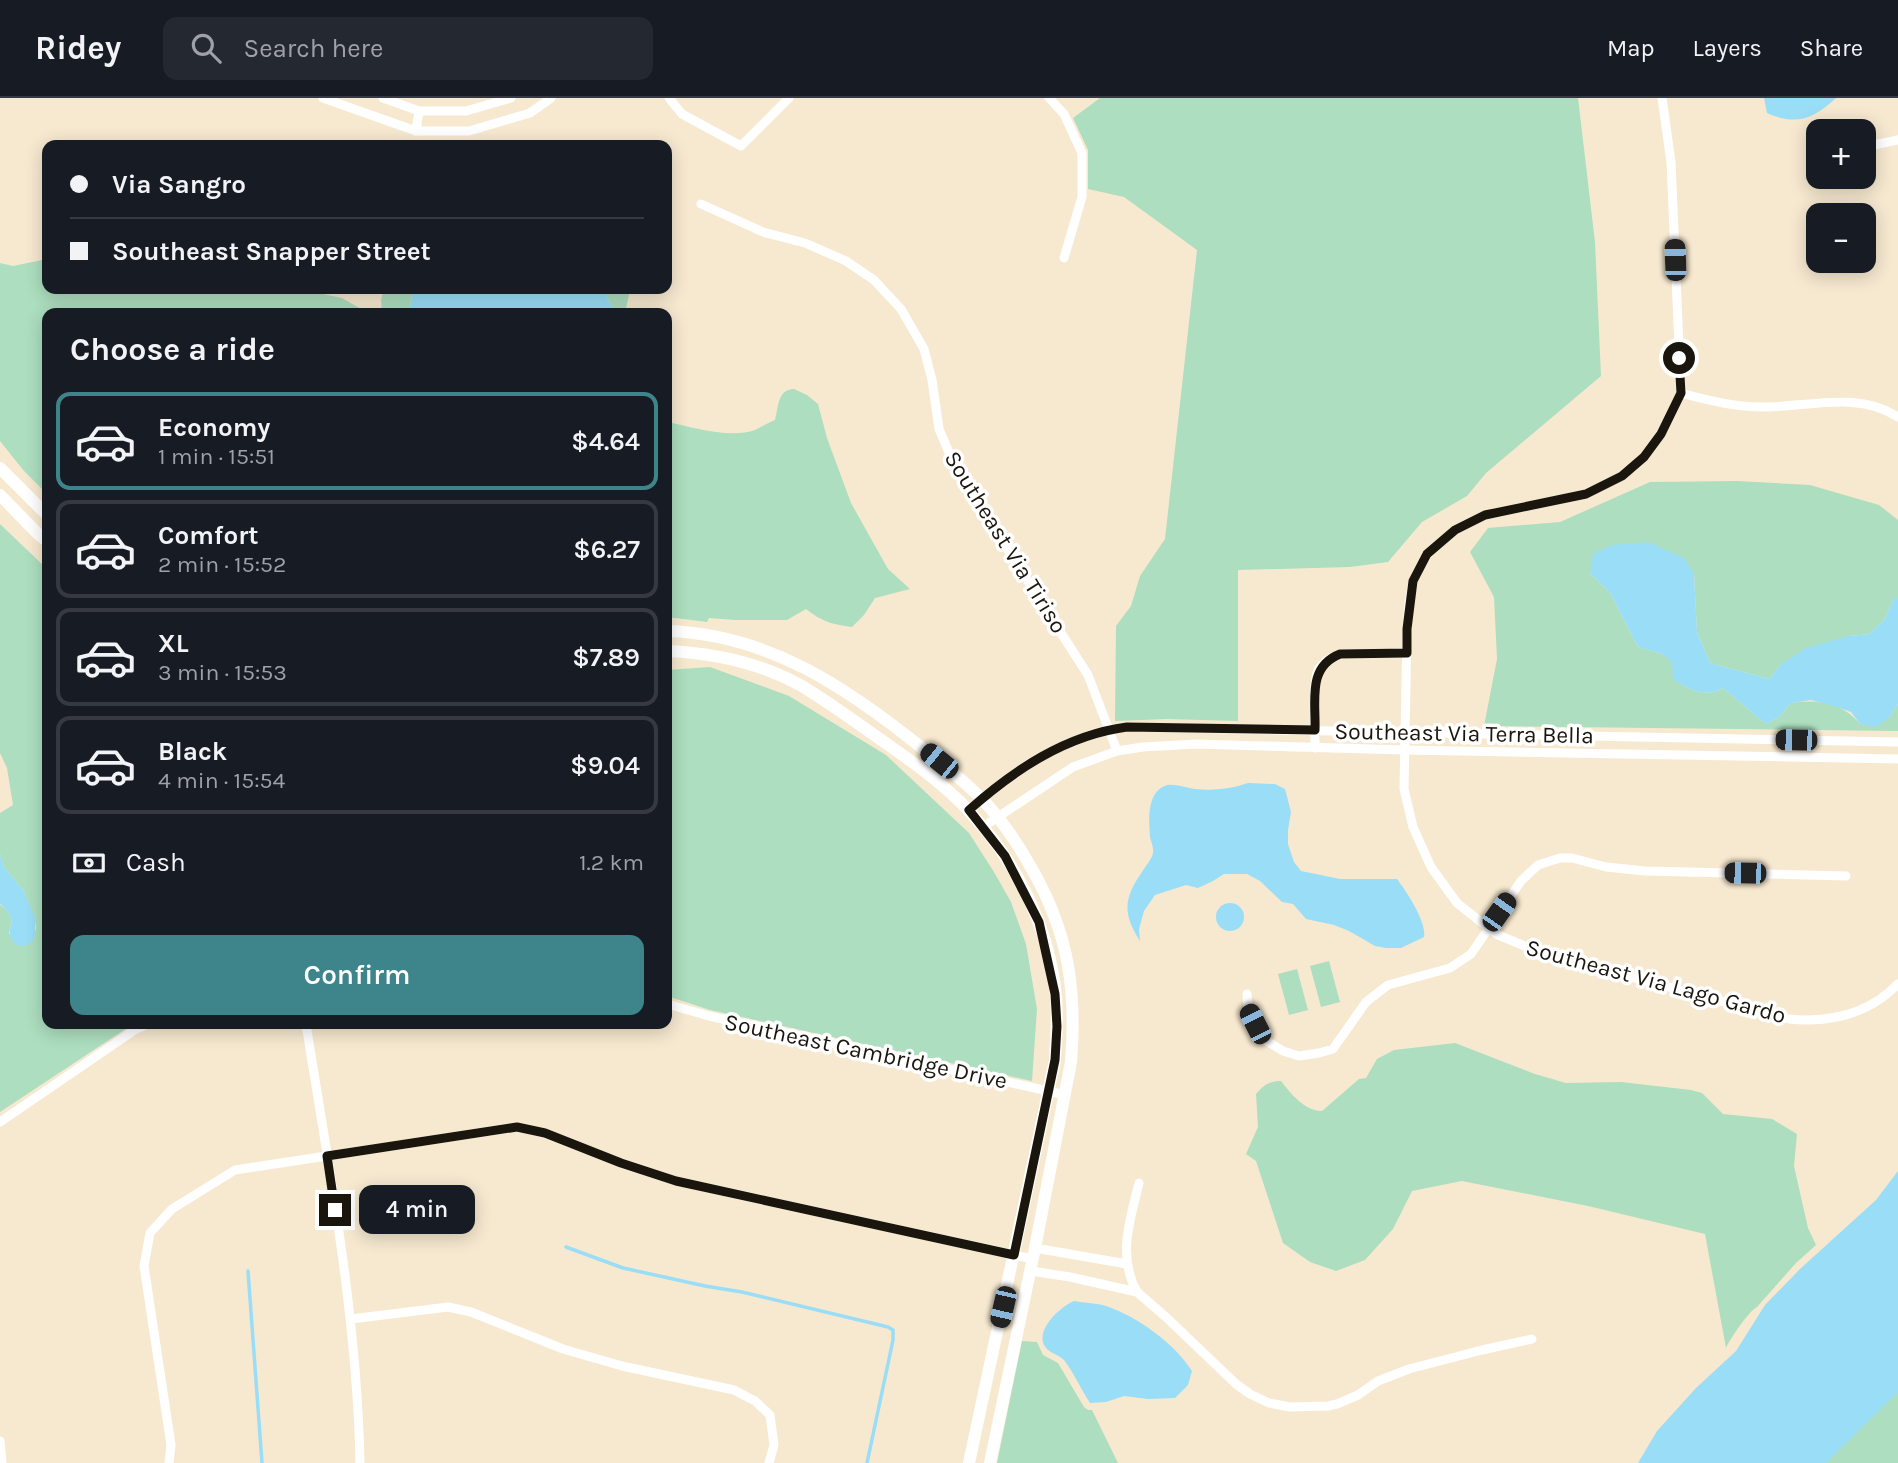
<!DOCTYPE html>
<html lang="en">
<head>
<meta charset="utf-8">
<style>
  :root { --surface:#171b24; --page:#242831; --text:#f1f3f6; --muted:#9ea1a6; --line:#363941; --accent:#3d858a }
  body { margin:0; font-family:Karla,sans-serif; background:var(--page); color:var(--text); height:100vh; display:flex; flex-direction:column; font-size:26px; white-space:nowrap }
  * { box-sizing:border-box; margin:0 }
  p { font-size:23px; color:var(--muted) }
  .icon { flex:none; width:38px; height:38px; fill:none; stroke:currentColor; stroke-width:2; stroke-linecap:round; stroke-linejoin:round }
  .map { position:relative; flex:1; overflow:hidden }
  .sheet { position:absolute; left:42px; top:210px; width:630px; height:721px; display:flex; flex-direction:column; background:var(--surface); border-radius:14px; box-shadow:0 4px 18px #0003 }
  .sheet>* { flex:none }
  .guide { position:absolute; left:42px; top:42px; width:630px; height:154px; border-radius:14px; box-shadow:0 4px 18px #0003; display:grid; align-content:center; height:154px; padding:0 28px; background:var(--surface) }
  .tools { position:absolute; left:1806px; top:21px; display:grid; gap:14px }
  .tools a { display:grid; place-items:center; width:70px; height:70px; border-radius:14px; background:var(--surface); box-shadow:0 4px 18px #0003; font-size:35px }
  .end { position:absolute; width:32px; height:32px; margin:-16px; border:9px solid #1a160d; background:#fff; box-shadow:0 0 0 4px #fff }
  .from { border-radius:50% }
  .bubble { position:absolute; height:49px; border-radius:14px; background:var(--surface); box-shadow:0 4px 18px #0003; font-size:23px; font-weight:600; line-height:49px; text-align:center }
  .car { position:absolute; width:21px; height:42px; margin:-21px -10px; border-radius:9px; box-shadow:0 0 5px 2px #0007; background:linear-gradient(#222 24%,#8ab4d8 0 40%,#222 0 76%,#8ab4d8 0 86%,#222 0) }
  .guide b { display:flex; align-items:center; gap:24px; height:66px; font-size:26px }
  .guide b+b { border-top:2px solid var(--line) }
  .guide i { width:18px; height:18px; background:var(--text) }
  ul { padding:0; list-style:none }
  li { display:flex; align-items:center; gap:21px; height:98px; margin:0 14px 10px; padding:0 14px; border:4px solid var(--line); border-radius:14px }
  li div { flex:1 }
  li b { display:block; font-size:26px }
  li em { font-style:normal; font-weight:600 }
  li.on { border-color:var(--accent) }
  li>.icon { width:63px; height:63px; stroke-width:1.5 }
  h2 { padding:0 28px; font-size:32px; line-height:84px }
  .pay { display:flex; align-items:center; gap:18px; height:77px; padding:0 28px; font-size:26px }
  .pay p { margin-inline-start:auto }
  .action { display:flex; gap:14px; margin-top:auto; padding:14px 28px }
  .action a { flex:1; height:80px; border-radius:14px; background:var(--accent); color:#fff; font-size:28px; font-weight:600; line-height:80px; text-align:center }
  header { display:flex; align-items:center; gap:42px; box-sizing:border-box; height:98px; padding:0 35px; background:var(--surface); border-bottom:2px solid var(--line) }
  header strong { font-size:33px }
  nav { display:flex; gap:38px; margin-inline-start:auto; font-size:24px }
  .search { width:490px; height:63px; background:var(--page); display:flex; align-items:center; gap:18px; box-sizing:border-box; padding:0 24px; border-radius:14px; color:var(--muted); font-size:26px }
  .map>svg:first-child { display:block }
  .green { fill:#addebf }
  .water { fill:#99ddf7 }
  .lines { fill:none; stroke-linecap:round; stroke-linejoin:round }
  .stream { stroke:#99ddf7; stroke-width:3.5 }
  .street { stroke:#fff; stroke-width:9 }
  .secondary { stroke:#fff; stroke-width:12 }
  .route { stroke:#1a160d; stroke-width:9 }
  .labels { text-anchor:middle; stroke-width:7; stroke-linejoin:round; paint-order:stroke }
  .street-label { font-size:23px; fill:#1a160d; stroke:#fff }
</style>
</head>
<body>
<header>
<strong>Ridey</strong>
<div class="search"><svg class="icon" aria-label="search" viewBox="0 0 24 24"><circle cx="10" cy="10" r="6"/><path d="M15 15l6 6"/></svg>Search here</div>
<nav><a>Map</a><a>Layers</a><a>Share</a></nav>
</header>
<div class="map">
<svg width="1898" height="1365" viewBox="0 0 1898 1365">
  <rect width="100%" height="100%" fill="#f7e9d0"/>
  <!-- green -->
  <g class="green">
    <polygon points="1100,0 1578,0 1595,144 1601,278 1486,375 1467,398 1422,424 1388,464 1350,469 1238,472 1238,623 1166,621 1115,623 1116,528 1131,508 1140,478 1165,441 1197,152 1124,99 1088,91 1088,52 1073,20"/>
    <polygon points="47,161 47,191 299,191 342,200 368,215 47,215 47,396 24,373 0,343 0,165 13,168"/>
    <polygon points="384,191 413,191 409,215 382,215 381,202"/>
    <polygon points="603,191 631,191 630,192 625,215 615,215"/>
    <path d="M794,291l13,6 11,9 9,34 24,65 37,66 22,20 -35,9 -11,17 -12,12c-21,-3 -29,-5 -46,-18l-19,11h-52l-26,-2 -2,4 -40,-5v-195c25,5 63,17 88,8 6,-3 13,-7 20,-10 4,-14 2,-30 19,-31z"/>
    <path d="M1737,383l73,4 69,20 19,15v78h-4l-10,22 -15,14 -20,2 -68,28 -12,15 -59,-16 -13,-31 -3,-58 -104,-1 20,20 28,54 24,7 11,8 1,18c16,9 31,19 49,8l43,36 13,-7 12,-14c26,-4 52,0 69,21l29,-6 9,-14v27l-414,-5 13,-67 -3,-62 -24,-45 18,-24 72,-6 90,-40z"/>
    <polygon points="0,426 47,471 47,926 133,926 0,1014 0,807 5,810 12,821 9,836 36,832 36,823 23,792 4,769 0,756 0,715 13,707 7,670 0,655"/>
    <polygon points="710,569 789,598 886,657 969,735 994,774 1011,804 1026,846 1037,911 1032,983 710,912 667,898 667,572"/>
    <polygon points="1329,863 1340,904 1321,909 1310,868"/>
    <polygon points="1297,871 1308,912 1289,917 1278,876"/>
    <path d="M1455,945l80,31 31,9 55,-1 70,8 11,3 21,21 49,5 25,15 -3,32 14,62 8,17 -20,18 -39,44c-9,5 -27,32 -31,41l-21,-114 -117,-28 -126,-25 -50,10 -19,38 -28,31 -29,11 -26,-9 -27,-19 -27,-82 -10,-7 12,-27 -2,-33c8,-9 13,-13 25,-13 10,13 24,30 41,30l37,-32 7,-1 11,-19 17,-9z"/>
    <polygon points="1898,1208 1898,1365 1751,1365"/>
    <polygon points="1022,1243 1037,1244 1043,1257 1058,1265 1084,1309 1088,1312 1092,1312 1118,1365 997,1365"/>
  </g>
  <!-- water -->
  <g class="water">
    <path d="M1764,0h72c-23,21 -40,28 -69,15z"/>
    <polygon points="413,191 603,191 615,215 409,215"/>
    <path d="M1648,444l36,16 10,16 3,58 13,31 59,16 12,-15 25,-16 43,-12 20,-2 15,-14 10,-22h4v106l-9,14 -14,9 -15,-3 -9,-12 -17,-6 -23,-6 -20,3 -12,14 -13,7 -43,-36c-19,11 -32,1 -50,-8l-1,-18 -10,-8 -24,-7 -28,-54 -20,-20 3,-19 19,-9z"/>
    <path d="M1248,685l27,1 10,5 6,23 -3,18v14l6,18 7,9 39,8h57c9,12 30,43 27,58l-23,11h-15l-11,-2 -26,-15 -15,-6 -28,-6 -13,-15 -11,-2 -22,-21 -13,-7h-23l-11,7 -15,7 -12,-3 -31,10 -11,16 -5,18 1,12c-18,-28 -16,-43 2,-69 3,-5 10,-13 11,-19 1,-4 -2,-12 -3,-16 -1,-16 -4,-47 18,-52 8,-1 19,3 27,4 18,2 36,0 53,-6z"/>
    <path d="M0,756l4,13 19,23 10,23 3,8 -2,19 -9,6 -9,-1c-9,-9 -6,-14 -4,-26l-7,-11 -5,-4z"/>
    <circle cx="1230" cy="819" r="14"/>
    <polygon points="1898,1073 1898,1294 1826,1365 1638,1365 1657,1333 1696,1290 1736,1253 1765,1207 1800,1171 1876,1102"/>
    <path d="M1074,1203c11,2 23,2 32,5 32,11 68,37 86,65l-4,14 -13,13 -27,1 -24,-3 -18,6 -16,1c-9,-14 -16,-30 -26,-43 -5,-5 -14,-7 -18,-12 -13,-17 14,-41 28,-47z"/>
  </g>
  <g class="lines">
    <!-- stream -->
    <g class="stream">
      <polyline points="566,1149 623,1170 705,1188 742,1194 888,1229 893,1232 893,1242 867,1365"/>
      <polyline points="248,1173 262,1365"/>
    </g>
    <!-- street -->
    <g class="street">
      <polyline points="323,0 416,33 469,33 530,15 551,0"/>
      <polyline points="383,0 419,13 466,13 511,0"/>
      <polyline points="669,0 682,16 741,48 789,0"/>
      <polyline points="1049,0 1064,16 1082,55 1082,99 1064,160"/>
      <path d="M1662,0l9,64 10,231 -20,41 -17,23 -22,19 -36,18 -101,21 -30,15 -28,24 -14,27 -4,23 -2,26 -3,159 9,38 18,40 26,36 39,31 45,19 248,66c41,4 79,-4 109,-35"/>
      <polyline points="416,33 419,13"/>
      <polyline points="1864,49 1898,42"/>
      <polyline points="701,106 763,134 805,145 846,163 874,182 901,211 924,251 932,282 939,331 956,371 1088,577 1117,653"/>
      <path d="M1681,295c25,7 55,14 80,14 44,1 97,-17 137,10"/>
      <path d="M1315,650c0,-19 -3,-63 3,-78 4,-8 14,-13 22,-16l67,-1"/>
      <path d="M969,712c45,-40 97,-75 158,-83l771,15"/>
      <polyline points="983,729 1073,669 1117,653 1143,649 1196,646 1405,652 1898,661"/>
      <polyline points="1247,896 1248,912 1256,929 1265,942 1283,953 1299,958 1319,955 1333,951 1366,904 1388,887 1450,870 1471,856 1521,783 1538,767 1560,760 1572,760 1606,769 1645,773 1846,778"/>
      <polyline points="667,906 709,918 1066,997"/>
      <path d="M306,926c23,145 51,291 54,439"/>
      <polyline points="0,1024 136,931 148,926"/>
      <polyline points="1035,1150 1127,1166"/>
      <polyline points="1031,1173 1070,1179 1137,1194 1167,1220 1236,1286 1250,1296 1269,1305 1290,1309 1328,1308 1337,1306 1358,1297 1378,1283 1409,1271 1482,1252 1532,1241"/>
      <path d="M1137,1194c-20,-37 -7,-71 2,-109"/>
      <polyline points="351,1221 448,1209 471,1214 563,1251 622,1268 734,1292 755,1303 770,1317 774,1347 769,1365"/>
      <polyline points="0,1343 2,1365"/>
      <polyline points="169,1365 171,1347 144,1168 150,1135 172,1111 235,1072 517,1029 545,1035 621,1065 676,1083 1033,1161"/>
    </g>
    <!-- secondary -->
    <g class="secondary">
      <polyline points="0,370 47,417"/>
      <polyline points="0,397 39,437 47,443"/>
      <path d="M667,533c101,3 179,56 255,117 26,21 53,41 74,67 22,27 49,73 60,106 17,45 19,93 15,141l-36,186 -45,215"/>
      <path d="M667,553c45,2 93,12 133,34 24,14 47,31 70,47 33,23 74,51 100,80 46,49 80,117 86,185 2,21 0,42 -1,63l-86,403"/>
    </g>
  </g>
  <g class="lines">
    <!-- route -->
    <path class="route" d="M335,1112l-8,-54 190,-29 28,6 76,30 55,18 338,74 41,-195 2,-34 -2,-32 -16,-72 -34,-66 -36,-46c45,-40 97,-75 158,-83l188,3c1,-29 -8,-63 25,-76l67,-1v-24l6,-48 14,-27 28,-24 30,-15 101,-21 36,-18 22,-19 17,-23 20,-41 -2,-35"/>
  </g>
  <g class="labels">
    <!-- street labels -->
    <g class="street-label">
      <text transform="translate(1006 444) rotate(58)" y="8">Southeast Via Tiriso</text>
      <text transform="translate(1464 635) rotate(1)" y="8">Southeast Via Terra Bella</text>
      <text transform="translate(1656 883) rotate(15)" y="8">Southeast Via Lago Gardo</text>
      <text transform="translate(866 953) rotate(12)" y="8">Southeast Cambridge Drive</text>
    </g>
  </g>
</svg>
<div class="tools">
<a>+</a>
<a>−</a>
</div>
<i class="end from" style="left:1679px;top:260px"></i>
<i class="end" style="left:335px;top:1112px"></i>
<div class="bubble" style="left:359px;top:1087px;width:116px">4 min</div>
<i class="car" style="left:1675px;top:162px;rotate:358deg"></i>
<i class="car" style="left:1796px;top:642px;rotate:271deg"></i>
<i class="car" style="left:939px;top:663px;rotate:309deg"></i>
<i class="car" style="left:1745px;top:775px;rotate:271deg"></i>
<i class="car" style="left:1499px;top:814px;rotate:35deg"></i>
<i class="car" style="left:1255px;top:926px;rotate:333deg"></i>
<i class="car" style="left:1003px;top:1209px;rotate:193deg"></i>
<div class="guide">
<b><i class="from"></i>Via Sangro</b>
<b><i></i>Southeast Snapper Street</b>
</div>
<section class="sheet">
<h2>Choose a ride</h2>
<ul>
<li class="on"><svg class="icon" aria-label="car" viewBox="0 0 24 24"><path d="M5 17H2v-5l4-1 3-4h7l3 4 3 1v5h-3M9 17h6M6 11h13"/><circle cx="7" cy="17" r="2"/><circle cx="17" cy="17" r="2"/></svg><div><b>Economy</b><p>1 min · 15:51</p></div><em>$4.64</em></li>
<li><svg class="icon" aria-label="car" viewBox="0 0 24 24"><path d="M5 17H2v-5l4-1 3-4h7l3 4 3 1v5h-3M9 17h6M6 11h13"/><circle cx="7" cy="17" r="2"/><circle cx="17" cy="17" r="2"/></svg><div><b>Comfort</b><p>2 min · 15:52</p></div><em>$6.27</em></li>
<li><svg class="icon" aria-label="car" viewBox="0 0 24 24"><path d="M5 17H2v-5l4-1 3-4h7l3 4 3 1v5h-3M9 17h6M6 11h13"/><circle cx="7" cy="17" r="2"/><circle cx="17" cy="17" r="2"/></svg><div><b>XL</b><p>3 min · 15:53</p></div><em>$7.89</em></li>
<li><svg class="icon" aria-label="car" viewBox="0 0 24 24"><path d="M5 17H2v-5l4-1 3-4h7l3 4 3 1v5h-3M9 17h6M6 11h13"/><circle cx="7" cy="17" r="2"/><circle cx="17" cy="17" r="2"/></svg><div><b>Black</b><p>4 min · 15:54</p></div><em>$9.04</em></li>
</ul>
<div class="pay"><svg class="icon" aria-label="cash" viewBox="0 0 24 24"><path d="M3 7h18v10H3z"/><circle cx="12" cy="12" r="2"/></svg>Cash<p>1.2 km</p></div>
<div class="action"><a>Confirm</a></div>
</section>
</div>
</body>
</html>
